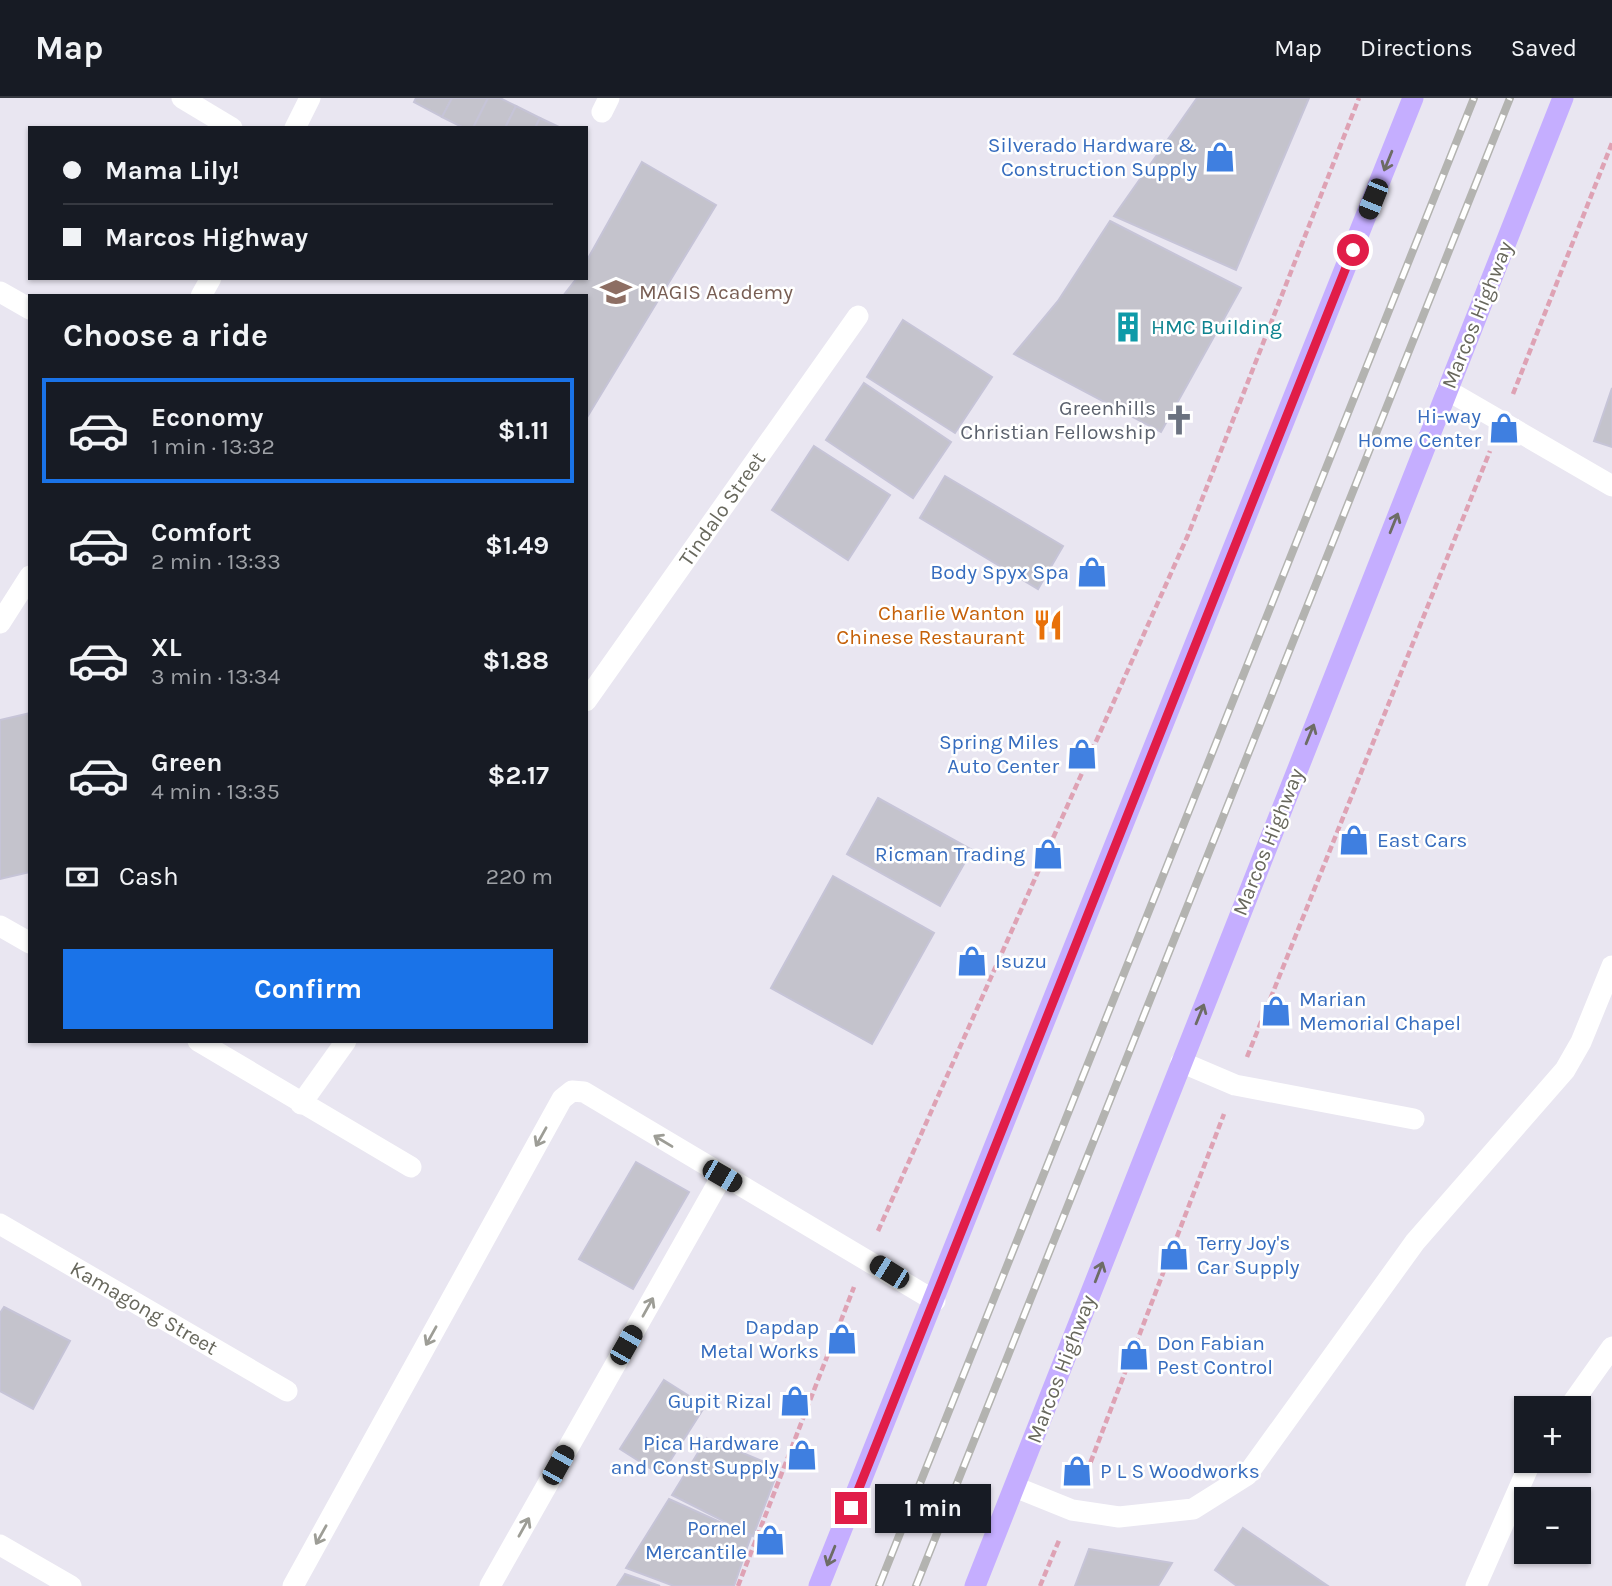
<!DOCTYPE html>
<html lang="en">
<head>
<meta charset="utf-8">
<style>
  :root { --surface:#171b24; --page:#20242c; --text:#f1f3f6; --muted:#9ea1a6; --line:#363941; --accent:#1a73e8 }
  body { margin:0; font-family:Karla,sans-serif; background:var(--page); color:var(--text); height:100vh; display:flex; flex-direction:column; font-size:26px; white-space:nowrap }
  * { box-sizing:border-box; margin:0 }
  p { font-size:23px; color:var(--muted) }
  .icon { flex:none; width:38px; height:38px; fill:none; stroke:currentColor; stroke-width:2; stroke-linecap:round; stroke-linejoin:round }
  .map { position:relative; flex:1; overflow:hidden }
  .side { position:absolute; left:28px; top:196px; width:560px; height:749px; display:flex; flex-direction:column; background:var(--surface); border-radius:0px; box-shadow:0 2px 5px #0004 }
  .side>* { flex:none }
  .banner { position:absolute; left:28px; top:28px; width:560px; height:154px; border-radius:0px; box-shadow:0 2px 5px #0004; display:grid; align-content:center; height:154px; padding:0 35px; background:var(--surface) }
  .buttons { position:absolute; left:1514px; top:1298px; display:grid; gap:14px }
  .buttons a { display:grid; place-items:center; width:77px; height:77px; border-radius:0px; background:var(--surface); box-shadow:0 2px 5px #0004; font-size:35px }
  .end { position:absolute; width:32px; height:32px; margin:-16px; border:9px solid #e11d48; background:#fff; box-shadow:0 0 0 4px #fff }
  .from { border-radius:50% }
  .bubble { position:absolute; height:49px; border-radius:0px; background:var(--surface); box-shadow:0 2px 5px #0004; font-size:23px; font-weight:700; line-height:49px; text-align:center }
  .car { position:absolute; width:21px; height:42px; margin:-21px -10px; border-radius:9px; box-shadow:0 0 5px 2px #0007; background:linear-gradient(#222 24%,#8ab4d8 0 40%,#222 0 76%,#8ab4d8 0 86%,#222 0) }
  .banner b { display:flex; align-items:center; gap:24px; height:66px; font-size:26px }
  .banner b+b { border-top:2px solid var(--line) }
  .banner i { width:18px; height:18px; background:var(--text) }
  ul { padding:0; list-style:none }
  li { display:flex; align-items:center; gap:21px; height:105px; margin:0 14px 10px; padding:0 21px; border:4px solid transparent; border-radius:0px }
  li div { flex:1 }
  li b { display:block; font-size:26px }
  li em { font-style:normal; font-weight:700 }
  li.on { border-color:var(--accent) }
  li>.icon { width:63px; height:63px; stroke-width:1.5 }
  h2 { padding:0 35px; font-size:32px; line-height:84px }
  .pay { display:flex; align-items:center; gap:18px; height:77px; padding:0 35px; font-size:26px }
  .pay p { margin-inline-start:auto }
  .action { display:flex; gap:14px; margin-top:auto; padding:14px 35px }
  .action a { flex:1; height:80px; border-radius:0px; background:var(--accent); color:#fff; font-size:28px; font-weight:700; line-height:80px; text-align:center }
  header { display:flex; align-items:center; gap:42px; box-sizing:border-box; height:98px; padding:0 35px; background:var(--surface); border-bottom:2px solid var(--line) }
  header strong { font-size:33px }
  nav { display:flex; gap:38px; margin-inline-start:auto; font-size:24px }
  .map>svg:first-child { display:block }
  .building { fill:#c4c3cc; stroke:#c6c4d7; stroke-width:2 }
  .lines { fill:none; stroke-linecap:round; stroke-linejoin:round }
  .path { stroke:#dea2b4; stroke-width:4.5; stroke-dasharray:7 3.5; stroke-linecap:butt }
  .minor { stroke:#fff; stroke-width:21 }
  .major { stroke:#c5aeff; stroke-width:21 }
  .rail-casing { stroke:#b3b3b0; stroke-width:8 }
  .rail { stroke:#fff; stroke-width:5; stroke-dasharray:16; stroke-linecap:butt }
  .oneway { stroke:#6d6c65 }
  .oneway2 { stroke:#9d9d96 }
  .route { stroke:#e11d48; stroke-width:9 }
  .labels { text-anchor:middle; stroke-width:5; stroke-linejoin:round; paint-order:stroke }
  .shop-label { font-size:21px; fill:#366cbe; stroke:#fff; text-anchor:end }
  .education-label { font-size:21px; fill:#785e54; stroke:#fff; text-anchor:start }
  .street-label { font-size:21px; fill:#68685d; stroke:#fff }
  .culture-label { font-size:21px; fill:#0d838f; stroke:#fff; text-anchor:start }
  .worship-label { font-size:21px; fill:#5b616d; stroke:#fff; text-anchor:end }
  .food-label { font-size:21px; fill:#c56008; stroke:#fff; text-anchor:end }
</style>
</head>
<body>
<header>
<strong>Map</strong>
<nav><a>Map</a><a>Directions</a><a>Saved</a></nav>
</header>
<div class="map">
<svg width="1612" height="1488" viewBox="0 0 1612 1488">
  <rect width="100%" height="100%" fill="#e9e6f1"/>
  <!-- building -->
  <g class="building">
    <polygon points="416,0 452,0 442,19 414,4"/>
    <polygon points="452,0 488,0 473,30 464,30 442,19"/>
    <polygon points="488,0 500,0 516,8 505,30 473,30"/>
    <polygon points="1197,0 1309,0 1236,172 1114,118"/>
    <polygon points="516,8 540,20 535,30 505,30"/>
    <polygon points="540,20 561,30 535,30"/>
    <polygon points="642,64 716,107 586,321 586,198 563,198 577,180 586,180 586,164"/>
    <polygon points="1110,123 1241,190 1161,334 1014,256 1058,203"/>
    <polygon points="903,222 992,279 955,335 867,279"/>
    <polygon points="864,285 951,344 913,400 826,342"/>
    <polygon points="1612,290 1612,349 1594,343"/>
    <polygon points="814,348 890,397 848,462 772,412"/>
    <polygon points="945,378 1063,448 1038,491 920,420"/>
    <polygon points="30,615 30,774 0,781 0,622"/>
    <polygon points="878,700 972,752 940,808 847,756"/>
    <polygon points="833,778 934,835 872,946 771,890"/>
    <polygon points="636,1064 689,1094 633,1191 579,1161"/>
    <polygon points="4,1209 70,1243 33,1311 0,1293 0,1215"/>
    <polygon points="664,1282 705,1308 661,1377 620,1351"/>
    <polygon points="707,1340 779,1370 753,1438 672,1397"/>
    <polygon points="669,1401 751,1438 734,1488 674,1488 626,1470"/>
    <polygon points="1243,1430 1328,1488 1237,1488 1215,1472"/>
    <polygon points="1089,1451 1172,1465 1158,1488 1075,1488"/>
    <polygon points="625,1476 660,1488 617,1488"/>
  </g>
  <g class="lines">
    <!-- path -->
    <g class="path">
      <polyline points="1513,296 1612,45"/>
      <polyline points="1247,959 1490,353"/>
      <polyline points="878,1133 1188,437 1359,0"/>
      <polyline points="1083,1384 1224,1016"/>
      <polyline points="738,1488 854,1189"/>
      <polyline points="1040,1488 1060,1440"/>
    </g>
    <!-- minor -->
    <g class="minor">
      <polyline points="182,0 232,30"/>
      <polyline points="602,14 609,0"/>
      <polyline points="295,30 310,0"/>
      <polyline points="0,194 30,211"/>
      <polyline points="201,198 211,180"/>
      <polyline points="1447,292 1612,388"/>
      <polyline points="0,525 30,478"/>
      <polyline points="586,603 858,218"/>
      <polyline points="0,828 30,845"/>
      <polyline points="198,943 411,1069"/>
      <polyline points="1181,964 1235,987 1414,1021"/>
      <polyline points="301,1006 346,943"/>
      <polyline points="0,1126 287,1293"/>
      <polyline points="1568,1311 1612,1249"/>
      <polyline points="1015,1389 1072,1412 1119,1419 1193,1411 1247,1377 1415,1144 1565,972 1581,944 1612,868"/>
      <polyline points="0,1447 71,1488"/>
      <polyline points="293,1488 562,1001 572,993 584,994 935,1203"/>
      <polyline points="490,1488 722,1078"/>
      <polyline points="1476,1488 1531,1363"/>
    </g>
    <!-- major -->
    <g class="major">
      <polyline points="819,1488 1413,0"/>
      <polyline points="975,1488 1563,0"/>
    </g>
    <!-- rail casing -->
    <g class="rail-casing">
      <g id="rail">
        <polyline points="879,1488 1474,0"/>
        <polyline points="916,1488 1510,0"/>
      </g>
    </g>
    <!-- rail -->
    <use href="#rail" class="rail"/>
  </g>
  <!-- one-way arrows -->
  <defs><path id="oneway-shaft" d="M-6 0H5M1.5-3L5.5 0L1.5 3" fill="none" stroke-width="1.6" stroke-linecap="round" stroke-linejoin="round" transform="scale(1.75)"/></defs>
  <g class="oneway">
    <use href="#oneway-shaft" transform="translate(1388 63) rotate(112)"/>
    <use href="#oneway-shaft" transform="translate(1394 425) rotate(-68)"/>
    <use href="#oneway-shaft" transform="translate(1310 636) rotate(-68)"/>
    <use href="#oneway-shaft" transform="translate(1200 916) rotate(-68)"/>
    <use href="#oneway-shaft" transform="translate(1099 1174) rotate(-69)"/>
    <use href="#oneway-shaft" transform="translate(831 1458) rotate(112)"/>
  </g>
  <g class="oneway2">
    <use href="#oneway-shaft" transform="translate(541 1039) rotate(119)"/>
    <use href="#oneway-shaft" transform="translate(663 1043) rotate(-149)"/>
    <use href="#oneway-shaft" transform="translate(648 1209) rotate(-61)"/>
    <use href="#oneway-shaft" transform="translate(431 1238) rotate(119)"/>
    <use href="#oneway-shaft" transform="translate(524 1429) rotate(-61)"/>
    <use href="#oneway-shaft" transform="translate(321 1437) rotate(119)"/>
  </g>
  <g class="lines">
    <!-- route -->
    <polyline class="route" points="851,1410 1353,152"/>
  </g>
  <!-- icons -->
  <defs>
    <g id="shop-bare" transform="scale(2.415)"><path d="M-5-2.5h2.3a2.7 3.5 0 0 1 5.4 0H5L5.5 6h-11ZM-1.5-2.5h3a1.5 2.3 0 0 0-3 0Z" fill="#3f7fe0" stroke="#fff" stroke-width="2.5" paint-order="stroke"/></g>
    <g id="school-bare" transform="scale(2.415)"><path d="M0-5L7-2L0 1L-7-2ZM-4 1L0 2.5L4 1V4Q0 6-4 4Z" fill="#8d6e63" stroke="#fff" stroke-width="2.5" paint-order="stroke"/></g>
    <g id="building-bare" transform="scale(2.415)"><path d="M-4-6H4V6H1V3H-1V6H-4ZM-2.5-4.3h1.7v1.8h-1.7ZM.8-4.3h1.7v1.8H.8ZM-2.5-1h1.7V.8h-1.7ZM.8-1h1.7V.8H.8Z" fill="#0f9aa8" stroke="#fff" stroke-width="2.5" paint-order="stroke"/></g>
    <g id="church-bare" transform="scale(2.415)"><path d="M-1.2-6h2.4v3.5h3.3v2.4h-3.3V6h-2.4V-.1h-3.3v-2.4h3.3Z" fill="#6b7280" stroke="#fff" stroke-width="2.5" paint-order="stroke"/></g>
    <g id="restaurant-bare" transform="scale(2.415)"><path d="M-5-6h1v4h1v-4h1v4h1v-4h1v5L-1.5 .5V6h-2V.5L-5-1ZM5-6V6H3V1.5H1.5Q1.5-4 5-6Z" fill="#e8710a" stroke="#fff" stroke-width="2.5" paint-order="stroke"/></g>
  </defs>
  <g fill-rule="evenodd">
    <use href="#shop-bare" x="1220" y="59"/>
    <use href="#school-bare" x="616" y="194"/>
    <use href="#building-bare" x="1128" y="229"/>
    <use href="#church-bare" x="1179" y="322"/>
    <use href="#shop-bare" x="1504" y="330"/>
    <use href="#shop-bare" x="1092" y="474"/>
    <use href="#restaurant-bare" x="1048" y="527"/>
    <use href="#shop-bare" x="1082" y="656"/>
    <use href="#shop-bare" x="1354" y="742"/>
    <use href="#shop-bare" x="1048" y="756"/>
    <use href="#shop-bare" x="972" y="863"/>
    <use href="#shop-bare" x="1276" y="913"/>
    <use href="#shop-bare" x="1174" y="1157"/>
    <use href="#shop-bare" x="842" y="1241"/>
    <use href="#shop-bare" x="1134" y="1257"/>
    <use href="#shop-bare" x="795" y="1303"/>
    <use href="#shop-bare" x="802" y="1357"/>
    <use href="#shop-bare" x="1077" y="1373"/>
    <use href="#shop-bare" x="770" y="1442"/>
  </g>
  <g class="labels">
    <!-- shop labels -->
    <g class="shop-label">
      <text x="1197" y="54">Silverado Hardware &amp;<tspan x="1197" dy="24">Construction Supply</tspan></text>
      <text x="1481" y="325">Hi-way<tspan x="1481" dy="24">Home Center</tspan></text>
      <text x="1069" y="481">Body Spyx Spa</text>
      <text x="1059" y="651">Spring Miles<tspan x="1059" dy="24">Auto Center</tspan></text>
      <text x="1377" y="749" text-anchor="start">East Cars</text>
      <text x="1025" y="763">Ricman Trading</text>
      <text x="995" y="870" text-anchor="start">Isuzu</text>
      <text x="1299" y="908" text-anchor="start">Marian<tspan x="1299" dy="24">Memorial Chapel</tspan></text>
      <text x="1197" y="1152" text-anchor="start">Terry Joy's<tspan x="1197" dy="24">Car Supply</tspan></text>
      <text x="819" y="1236">Dapdap<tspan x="819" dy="24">Metal Works</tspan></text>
      <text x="1157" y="1252" text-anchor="start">Don Fabian<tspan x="1157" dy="24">Pest Control</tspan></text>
      <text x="772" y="1310">Gupit Rizal</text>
      <text x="779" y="1352">Pica Hardware<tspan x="779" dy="24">and Const Supply</tspan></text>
      <text x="1100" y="1380" text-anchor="start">P L S Woodworks</text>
      <text x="747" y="1437">Pornel<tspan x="747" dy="24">Mercantile</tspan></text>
    </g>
    <!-- education labels -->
    <g class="education-label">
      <text x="639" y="201">MAGIS Academy</text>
    </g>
    <!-- street labels -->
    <g class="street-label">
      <text transform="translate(1477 217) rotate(-68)" y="7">Marcos Highway</text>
      <text transform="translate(722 411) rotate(-55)" y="7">Tindalo Street</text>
      <text transform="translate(1268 744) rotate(-68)" y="7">Marcos Highway</text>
      <text transform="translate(144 1210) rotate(30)" y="7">Kamagong Street</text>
      <text transform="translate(1061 1271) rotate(-69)" y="7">Marcos Highway</text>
    </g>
    <!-- culture labels -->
    <g class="culture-label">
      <text x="1151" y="236">HMC Building</text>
    </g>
    <!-- worship labels -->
    <g class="worship-label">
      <text x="1156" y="317">Greenhills<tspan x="1156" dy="24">Christian Fellowship</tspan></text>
    </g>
    <!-- food labels -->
    <g class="food-label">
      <text x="1025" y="522">Charlie Wanton<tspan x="1025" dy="24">Chinese Restaurant</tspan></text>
    </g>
  </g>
</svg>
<div class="buttons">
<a>+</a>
<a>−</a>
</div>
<i class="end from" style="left:1353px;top:152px"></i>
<i class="end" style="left:851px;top:1410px"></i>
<div class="bubble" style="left:875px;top:1386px;width:116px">1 min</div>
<i class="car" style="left:1373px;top:101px;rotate:202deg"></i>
<i class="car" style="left:722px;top:1078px;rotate:120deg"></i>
<i class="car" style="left:889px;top:1174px;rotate:302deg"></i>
<i class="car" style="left:626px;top:1247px;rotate:30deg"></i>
<i class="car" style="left:558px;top:1367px;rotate:29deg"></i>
<div class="banner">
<b><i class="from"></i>Mama Lily!</b>
<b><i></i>Marcos Highway</b>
</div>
<section class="side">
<h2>Choose a ride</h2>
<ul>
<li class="on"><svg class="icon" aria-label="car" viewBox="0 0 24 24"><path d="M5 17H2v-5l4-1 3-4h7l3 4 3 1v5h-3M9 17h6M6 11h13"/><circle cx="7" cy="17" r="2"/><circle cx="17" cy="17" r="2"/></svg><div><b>Economy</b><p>1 min · 13:32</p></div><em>$1.11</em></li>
<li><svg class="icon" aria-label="car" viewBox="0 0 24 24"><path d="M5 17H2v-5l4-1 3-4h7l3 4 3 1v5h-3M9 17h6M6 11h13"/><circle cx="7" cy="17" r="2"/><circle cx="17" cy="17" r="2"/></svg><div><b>Comfort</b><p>2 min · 13:33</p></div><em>$1.49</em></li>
<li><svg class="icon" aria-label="car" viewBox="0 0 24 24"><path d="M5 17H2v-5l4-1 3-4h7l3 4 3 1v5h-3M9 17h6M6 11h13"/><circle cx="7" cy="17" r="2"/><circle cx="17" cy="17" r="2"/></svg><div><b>XL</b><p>3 min · 13:34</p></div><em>$1.88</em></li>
<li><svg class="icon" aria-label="car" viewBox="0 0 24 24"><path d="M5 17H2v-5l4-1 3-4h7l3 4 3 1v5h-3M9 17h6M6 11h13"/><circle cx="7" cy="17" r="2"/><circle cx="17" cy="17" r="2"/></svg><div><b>Green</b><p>4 min · 13:35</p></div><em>$2.17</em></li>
</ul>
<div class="pay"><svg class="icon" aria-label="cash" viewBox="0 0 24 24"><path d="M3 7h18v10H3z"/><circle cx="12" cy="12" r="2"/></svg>Cash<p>220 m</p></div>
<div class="action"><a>Confirm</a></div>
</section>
</div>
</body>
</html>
